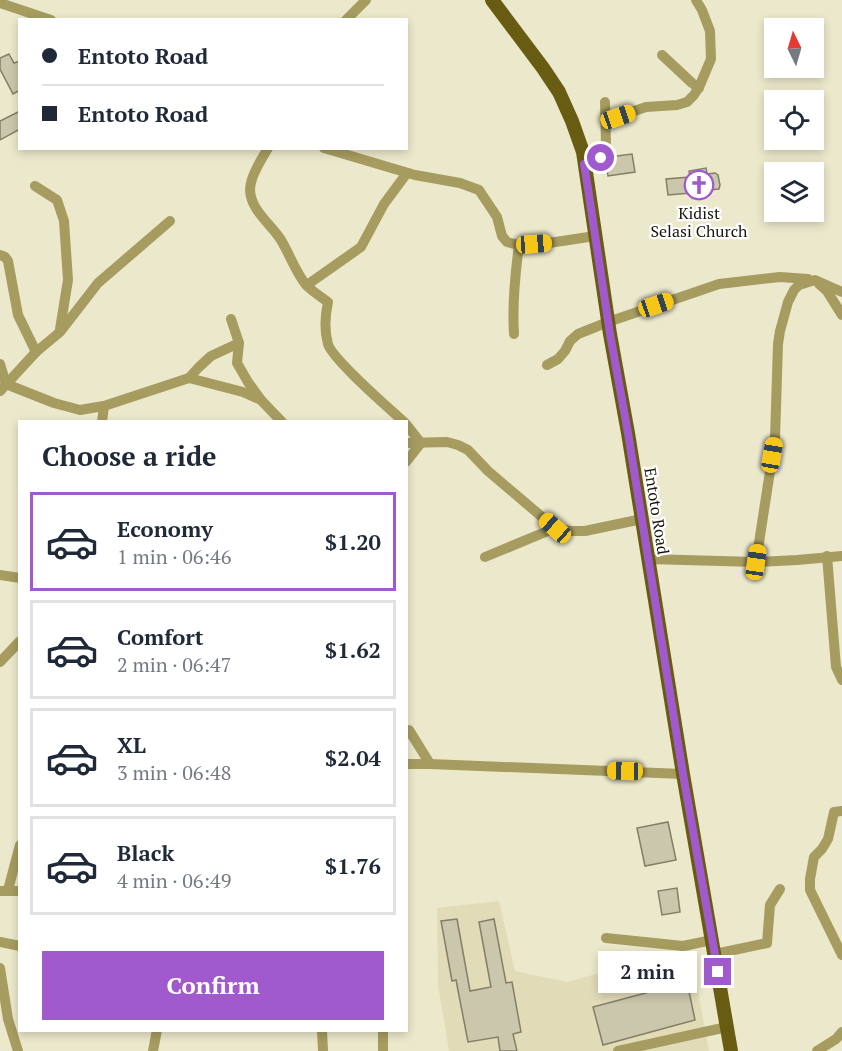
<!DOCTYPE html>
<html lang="en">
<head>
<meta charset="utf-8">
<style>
  :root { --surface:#fff; --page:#f2f2f3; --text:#1f2937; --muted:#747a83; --line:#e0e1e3; --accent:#a05ace }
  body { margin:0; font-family:"PT Serif",serif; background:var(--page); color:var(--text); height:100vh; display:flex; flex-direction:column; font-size:22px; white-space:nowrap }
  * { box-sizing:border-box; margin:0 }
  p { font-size:20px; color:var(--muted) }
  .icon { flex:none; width:33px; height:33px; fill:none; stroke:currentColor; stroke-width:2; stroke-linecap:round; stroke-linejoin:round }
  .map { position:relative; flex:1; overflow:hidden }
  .drawer { position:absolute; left:18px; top:420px; width:390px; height:612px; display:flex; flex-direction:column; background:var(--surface); border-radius:0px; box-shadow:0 3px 9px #0003 }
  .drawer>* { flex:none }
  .guide { position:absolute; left:18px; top:18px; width:390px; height:132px; border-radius:0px; box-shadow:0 3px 9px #0003; display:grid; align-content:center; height:132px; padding:0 24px; background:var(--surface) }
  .needle { width:39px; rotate:355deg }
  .controls { position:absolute; left:764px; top:18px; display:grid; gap:12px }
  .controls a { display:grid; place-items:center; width:60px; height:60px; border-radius:0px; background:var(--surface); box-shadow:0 3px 9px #0003; font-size:30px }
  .end { position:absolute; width:27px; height:27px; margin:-14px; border:8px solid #a05ace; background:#fff; box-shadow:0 0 0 3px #fff }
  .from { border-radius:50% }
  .bubble { position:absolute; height:42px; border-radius:0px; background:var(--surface); box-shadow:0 3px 9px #0003; font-size:20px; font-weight:800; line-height:42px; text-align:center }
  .car { position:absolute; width:18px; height:36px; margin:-18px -9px; border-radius:8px; box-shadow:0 0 4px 2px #0007; background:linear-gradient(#f5c518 24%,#345 0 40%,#f5c518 0 76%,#345 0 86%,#f5c518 0) }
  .guide b { display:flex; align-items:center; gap:21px; height:57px; font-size:22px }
  .guide b+b { border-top:2px solid var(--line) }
  .guide i { width:15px; height:15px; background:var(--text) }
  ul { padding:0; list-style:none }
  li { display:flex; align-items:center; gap:18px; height:99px; margin:0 12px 9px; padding:0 12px; border:3px solid var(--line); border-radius:0px }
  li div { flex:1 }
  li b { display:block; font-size:22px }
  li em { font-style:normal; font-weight:800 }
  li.selected { border-color:var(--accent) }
  li>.icon { width:54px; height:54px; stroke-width:1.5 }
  h2 { padding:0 24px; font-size:27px; line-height:72px }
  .primary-button { display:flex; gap:12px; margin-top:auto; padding:12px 24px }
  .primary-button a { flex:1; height:69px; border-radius:0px; background:var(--accent); color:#fff; font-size:24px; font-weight:800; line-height:69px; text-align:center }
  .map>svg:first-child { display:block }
  .built { fill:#e1dbb8 }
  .building { fill:#cbc7ac; stroke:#837f66; stroke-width:1.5 }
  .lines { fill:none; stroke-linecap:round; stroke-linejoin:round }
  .minor { stroke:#a69c60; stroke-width:10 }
  .major { stroke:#685c12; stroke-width:14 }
  .route { stroke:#a05ace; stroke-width:8 }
  .labels { text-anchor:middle; stroke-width:4.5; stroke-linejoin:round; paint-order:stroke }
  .poi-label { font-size:16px; fill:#18170d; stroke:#fff }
  .street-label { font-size:16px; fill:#18170d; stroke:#fff }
</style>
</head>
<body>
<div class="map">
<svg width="842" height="1051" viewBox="0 0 842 1051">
  <rect width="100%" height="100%" fill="#ece8cc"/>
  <!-- built -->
  <polygon class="built" points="499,901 515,971 567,982 690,948 709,1051 449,1051 438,985 437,908"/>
  <!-- building -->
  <g class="building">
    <polygon points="9,54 14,63 20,61 20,90 13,94 0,69 0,58"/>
    <polygon points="20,111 20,129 0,140 0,121"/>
    <polygon points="632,154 635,172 608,176 606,162 609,157"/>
    <polygon points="706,168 707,174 715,173 718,175 720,185 719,189 709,190 709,195 692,198 691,193 668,195 666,179 690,177 689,171"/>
    <polygon points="668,822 676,860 645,866 637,828"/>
    <polygon points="677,888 680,912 662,915 658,891"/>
    <polygon points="457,919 470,991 491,987 479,922 494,919 506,983 512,982 521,1032 513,1034 517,1051 500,1051 498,1037 468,1042 456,980 452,981 441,921"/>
    <polygon points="687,982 695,1020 603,1045 593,1007"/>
  </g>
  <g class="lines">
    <!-- minor -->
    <g class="minor">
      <polyline points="0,3 51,20"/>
      <polyline points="346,20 366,0"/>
      <polyline points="662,55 692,83 699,88"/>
      <polyline points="605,121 646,107 677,105 687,102 694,95 700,85 711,59 710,31 702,10 696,0"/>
      <path d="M268,148c-7,12 -18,29 -18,42 1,21 21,34 31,50 9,15 14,31 25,45 6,6 15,12 22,17 -3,14 -4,28 0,42 4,15 62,65 76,78"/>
      <polyline points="324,148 415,175 460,183 479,190 497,217 502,236 507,242 519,245 549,243 595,236"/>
      <path d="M584,164c13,-5 18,-4 22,-18l-1,-44"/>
      <polyline points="35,186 57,200 64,221 68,280 60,329"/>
      <polyline points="0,255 5,257 8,261 18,315 36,352"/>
      <polyline points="819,284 827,291 842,315"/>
      <polyline points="307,285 361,247 384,204 407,173"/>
      <polyline points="231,319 239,343 237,363 248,382 261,400"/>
      <path d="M514,334c-2,-30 1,-59 5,-89"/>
      <polyline points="0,364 6,384"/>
      <polyline points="547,365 558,359 565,351 570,341 578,334 608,322 719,284 780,277 808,279"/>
      <polyline points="189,378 198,368 211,356 239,343"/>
      <polyline points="6,384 54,403 80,410 104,406 189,378 243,392 261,400 282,422"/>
      <polyline points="0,391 36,352 60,332 98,283 170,221"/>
      <polyline points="102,422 104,406"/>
      <polyline points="406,424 421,443 406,462"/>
      <polyline points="406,443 447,442 458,445 468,450 488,471 555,528 570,531 585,531 642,519"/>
      <polyline points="827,556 836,667 842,680"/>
      <polyline points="485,557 555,528"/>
      <polyline points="648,559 756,562 797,560 842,556"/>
      <polyline points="756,562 775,439 778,344 780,331 788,302 794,290 799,285 815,280 842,292"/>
      <polyline points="0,575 20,578"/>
      <polyline points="0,662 20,641"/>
      <polyline points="409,730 430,764"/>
      <polyline points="406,764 430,764 683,774"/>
      <polyline points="842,811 834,812 828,839 822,849 814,857 810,879 810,890 842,955"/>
      <polyline points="8,890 20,845"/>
      <polyline points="0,891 20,891"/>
      <polyline points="606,938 683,946 712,940"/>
      <polyline points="0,942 20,946"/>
      <polyline points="715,954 767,943 770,905 780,889"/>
      <polyline points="0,968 8,1019 18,1051"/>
      <polyline points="322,1030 323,1051"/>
      <polyline points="153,1051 157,1030"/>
      <polyline points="383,1051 383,1030"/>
      <polyline points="618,1051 727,1027"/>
      <polyline points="817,1051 836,1039 842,1032"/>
    </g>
    <!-- major -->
    <polyline class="major" points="492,0 543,68 559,92 572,121 583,152 610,334 628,433 683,774 731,1051"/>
  </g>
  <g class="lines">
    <!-- route -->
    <polyline class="route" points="601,158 584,164 587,182 610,334 628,433 683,774 718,972"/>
  </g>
  <!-- icons -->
  <defs>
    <g id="church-ring" transform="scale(1.5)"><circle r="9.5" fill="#fff" stroke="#a05ace" stroke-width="1.5"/><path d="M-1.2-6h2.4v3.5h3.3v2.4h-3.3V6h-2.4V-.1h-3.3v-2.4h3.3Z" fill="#a05ace"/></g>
  </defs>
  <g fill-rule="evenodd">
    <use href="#church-ring" x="699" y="185"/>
  </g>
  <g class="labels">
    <!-- poi labels -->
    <g class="poi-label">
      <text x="699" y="219">Kidist<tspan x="699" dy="18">Selasi Church</tspan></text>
    </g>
    <!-- street labels -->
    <g class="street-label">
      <text transform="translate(657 511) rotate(81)" y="6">Entoto Road</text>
    </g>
  </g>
</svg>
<div class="controls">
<a><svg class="needle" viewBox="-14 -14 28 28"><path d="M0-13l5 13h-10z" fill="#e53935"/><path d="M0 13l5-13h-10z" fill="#747a83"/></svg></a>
<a><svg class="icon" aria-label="locate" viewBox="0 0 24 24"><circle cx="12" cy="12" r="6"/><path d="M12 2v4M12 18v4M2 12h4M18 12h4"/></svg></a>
<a><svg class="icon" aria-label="layers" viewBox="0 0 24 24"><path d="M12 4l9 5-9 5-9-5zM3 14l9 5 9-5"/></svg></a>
</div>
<i class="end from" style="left:601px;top:158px"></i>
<i class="end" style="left:718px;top:972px"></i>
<div class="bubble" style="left:598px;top:951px;width:99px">2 min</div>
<i class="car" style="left:618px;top:117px;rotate:71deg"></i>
<i class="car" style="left:534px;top:244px;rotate:86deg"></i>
<i class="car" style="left:656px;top:305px;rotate:71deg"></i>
<i class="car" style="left:772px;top:455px;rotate:10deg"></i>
<i class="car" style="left:555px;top:528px;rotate:311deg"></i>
<i class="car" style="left:756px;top:562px;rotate:8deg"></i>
<i class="car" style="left:625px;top:771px;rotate:271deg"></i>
<div class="guide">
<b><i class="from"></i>Entoto Road</b>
<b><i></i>Entoto Road</b>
</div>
<section class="drawer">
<h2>Choose a ride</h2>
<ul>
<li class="selected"><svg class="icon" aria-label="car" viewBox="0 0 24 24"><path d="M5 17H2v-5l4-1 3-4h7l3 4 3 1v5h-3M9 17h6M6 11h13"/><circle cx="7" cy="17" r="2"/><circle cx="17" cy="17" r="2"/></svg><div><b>Economy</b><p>1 min · 06:46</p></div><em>$1.20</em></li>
<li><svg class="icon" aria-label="car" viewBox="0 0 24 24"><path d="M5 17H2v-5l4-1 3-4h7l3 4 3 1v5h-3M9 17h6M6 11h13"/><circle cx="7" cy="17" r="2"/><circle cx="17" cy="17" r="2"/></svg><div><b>Comfort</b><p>2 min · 06:47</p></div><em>$1.62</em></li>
<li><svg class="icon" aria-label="car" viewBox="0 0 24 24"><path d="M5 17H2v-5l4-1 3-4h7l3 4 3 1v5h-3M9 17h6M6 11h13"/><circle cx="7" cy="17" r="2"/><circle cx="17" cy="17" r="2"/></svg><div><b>XL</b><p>3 min · 06:48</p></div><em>$2.04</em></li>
<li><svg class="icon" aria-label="car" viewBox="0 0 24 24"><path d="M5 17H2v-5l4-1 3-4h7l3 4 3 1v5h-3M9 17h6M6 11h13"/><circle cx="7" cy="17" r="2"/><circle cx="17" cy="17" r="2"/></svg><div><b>Black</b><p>4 min · 06:49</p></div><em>$1.76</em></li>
</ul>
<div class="primary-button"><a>Confirm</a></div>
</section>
</div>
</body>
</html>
